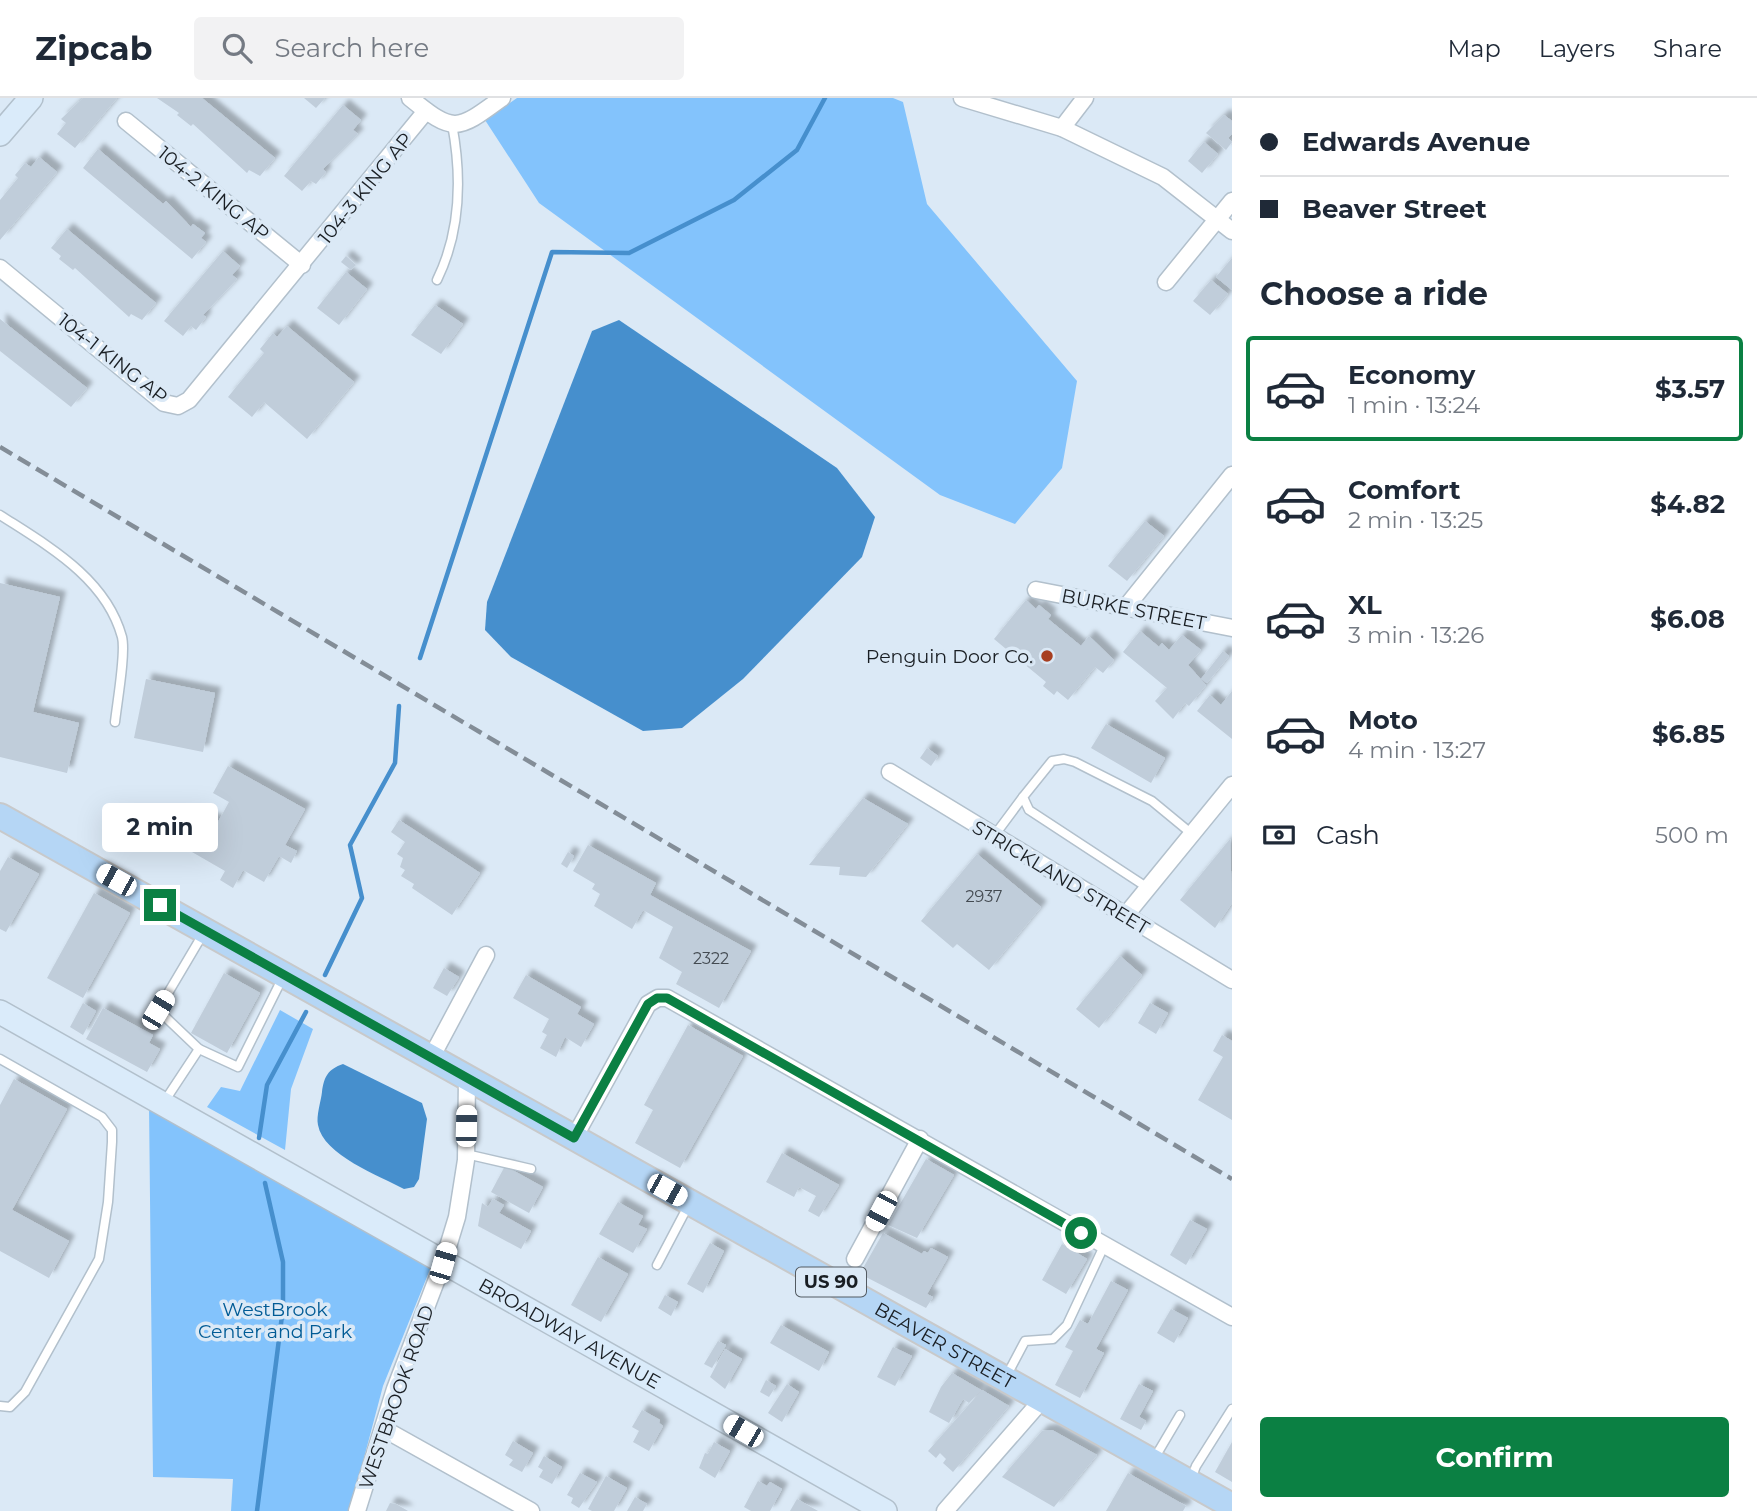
<!DOCTYPE html>
<html lang="en">
<head>
<meta charset="utf-8">
<style>
  :root { --surface:#fff; --page:#f2f2f3; --text:#1f2937; --muted:#747a83; --line:#e0e1e3; --accent:#0b8043 }
  body { margin:0; font-family:Montserrat,sans-serif; background:var(--page); color:var(--text); height:100vh; display:flex; flex-direction:column; font-size:26px; white-space:nowrap }
  * { box-sizing:border-box; margin:0 }
  p { font-size:23px; color:var(--muted) }
  .icon { flex:none; width:38px; height:38px; fill:none; stroke:currentColor; stroke-width:2; stroke-linecap:round; stroke-linejoin:round }
  .map { position:relative; flex:1; overflow:hidden }
  .side { display:flex; flex-direction:column; background:var(--surface); width:525px }
  .side>* { flex:none }
  .top-card { display:grid; align-content:center; height:154px; padding:0 28px; background:var(--surface) }
  .end { position:absolute; width:32px; height:32px; margin:-16px; border:9px solid #0b8043; background:#fff; box-shadow:0 0 0 4px #fff }
  .from { border-radius:50% }
  .bubble { position:absolute; height:49px; border-radius:7px; background:var(--surface); box-shadow:0 7px 28px #0002; font-size:23px; font-weight:700; line-height:49px; text-align:center }
  .car { position:absolute; width:21px; height:42px; margin:-21px -10px; border-radius:9px; box-shadow:0 0 5px 2px #0007; background:linear-gradient(#fff 24%,#345 0 40%,#fff 0 76%,#345 0 86%,#fff 0) }
  .top-card b { display:flex; align-items:center; gap:24px; height:66px; font-size:26px }
  .top-card b+b { border-top:2px solid var(--line) }
  .top-card i { width:18px; height:18px; background:var(--text) }
  ul { padding:0; list-style:none }
  li { display:flex; align-items:center; gap:21px; height:105px; margin:0 14px 10px; padding:0 14px; border:4px solid transparent; border-radius:7px }
  li div { flex:1 }
  li b { display:block; font-size:26px }
  li em { font-style:normal; font-weight:700 }
  li.selected { border-color:var(--accent) }
  li>.icon { width:63px; height:63px; stroke-width:1.5 }
  h2 { padding:0 28px; font-size:32px; line-height:84px }
  .pay { display:flex; align-items:center; gap:18px; height:77px; padding:0 28px; font-size:26px }
  .pay p { margin-inline-start:auto }
  .cta { display:flex; gap:14px; margin-top:auto; padding:14px 28px }
  .cta a { flex:1; height:80px; border-radius:7px; background:var(--accent); color:#fff; font-size:28px; font-weight:700; line-height:80px; text-align:center }
  header { display:flex; align-items:center; gap:42px; box-sizing:border-box; height:98px; padding:0 35px; background:var(--surface); border-bottom:2px solid var(--line) }
  header strong { font-size:33px }
  nav { display:flex; gap:38px; margin-inline-start:auto; font-size:24px }
  .search { width:490px; height:63px; background:var(--page); display:flex; align-items:center; gap:18px; box-sizing:border-box; padding:0 24px; border-radius:7px; color:var(--muted); font-size:26px }
  main { display:flex; flex:1; min-height:0 }
  .map>svg:first-child { display:block }
  .green { fill:#83c3fc }
  .water { fill:#468fcd }
  .lines { fill:none; stroke-linecap:round; stroke-linejoin:round }
  .stream { stroke:#468fcd; stroke-width:4.5 }
  .building { fill:#c0cdda; filter:url(#shadow) }
  .lane-casing { stroke:#b2c0cc; stroke-width:11 }
  .street-casing { stroke:#b2c0cc; stroke-width:19 }
  .secondary-casing { stroke:#b2c0cc; stroke-width:26 }
  .primary-casing { stroke:#c8c9ca; stroke-width:28 }
  .lane { stroke:#fff; stroke-width:8 }
  .street { stroke:#fff; stroke-width:16 }
  .secondary { stroke:#daebfa; stroke-width:23 }
  .primary { stroke:#b5d6f5; stroke-width:24 }
  .rail { stroke:#838d97; stroke-width:4.5; stroke-dasharray:14 7; stroke-linecap:butt }
  .route { stroke:#0b8043; stroke-width:9 }
  .poi-dot { fill:#a73f21; stroke:#dbe9f6; stroke-width:2.5 }
  .labels { text-anchor:middle; stroke-width:7; stroke-linejoin:round; paint-order:stroke }
  .number-label { font-size:16px; fill:#434a51 }
  .shield { fill:#dbe9f6; stroke:#535b62; stroke-width:2 }
  .shield-label { font-size:18px; font-weight:bold; fill:#191e23 }
  .street-label { font-size:19px; fill:#191e23; stroke:#dbe9f6 }
  .poi-label { font-size:19px; fill:#191e23; stroke:#dbe9f6; text-anchor:end }
  .park-label { font-size:19px; fill:#005b95; stroke:#dbe9f6 }
</style>
</head>
<body>
<header>
<strong>Zipcab</strong>
<div class="search"><svg class="icon" aria-label="search" viewBox="0 0 24 24"><circle cx="10" cy="10" r="6"/><path d="M15 15l6 6"/></svg>Search here</div>
<nav><a>Map</a><a>Layers</a><a>Share</a></nav>
</header>
<main>
<div class="map">
<svg width="1232" height="1413" viewBox="0 0 1232 1413">
  <defs>
    <filter id="shadow"><feDropShadow dx="6" dy="-6" stdDeviation="2" flood-color="#0004"/></filter>
  </defs>
  <rect width="100%" height="100%" fill="#dbe9f6"/>
  <!-- green -->
  <g class="green">
    <polygon points="517,0 893,0 903,4 927,106 1077,283 1062,370 1015,426 940,397 539,105 485,22"/>
    <polygon points="280,912 313,931 291,991 285,1052 207,1009 221,989 240,993"/>
    <polygon points="149,1007 431,1169 383,1288 350,1413 231,1413 233,1381 153,1379"/>
  </g>
  <!-- water -->
  <g class="water">
    <polygon points="619,222 837,370 875,419 862,459 743,581 682,630 643,633 511,559 485,532 487,504 592,233"/>
    <path d="M343,966l79,39 5,16 -8,60 -5,8 -10,2c-24,-13 -81,-34 -86,-64 -2,-9 3,-24 4,-33 2,-15 6,-23 21,-28z"/>
  </g>
  <g class="lines">
    <!-- stream -->
    <g class="stream">
      <polyline points="420,560 552,154 629,155 734,102 797,52 825,0"/>
      <polyline points="325,877 362,800 350,747 395,665 399,608"/>
      <polyline points="259,1040 267,987 306,914"/>
      <polyline points="257,1413 283,1210 283,1164 265,1085"/>
    </g>
  </g>
  <!-- building -->
  <g class="building">
    <polygon points="83,0 117,0 75,50 57,36 66,25 61,21"/>
    <polygon points="157,0 202,0 275,60 260,78 249,72 247,75 193,26 191,28 177,17 179,15"/>
    <polygon points="304,0 325,0 316,10"/>
    <polygon points="343,7 361,22 353,32 358,36 323,71 326,74 316,86 311,83 302,93 284,78"/>
    <polygon points="1224,17 1232,23 1232,36 1228,40 1232,44 1226,52 1206,35"/>
    <polygon points="1204,44 1218,56 1202,75 1188,63"/>
    <polygon points="98,51 163,106 166,103 191,129 193,126 205,135 201,140 206,144 192,161 83,70"/>
    <polygon points="39,59 57,74 0,142 0,102 18,80 15,77 25,65 31,69"/>
    <polygon points="67,131 156,205 142,222 131,216 129,219 75,170 73,172 59,161 61,158 51,150"/>
    <polygon points="223,153 240,168 232,177 237,181 203,217 206,219 196,232 191,228 183,238 164,223"/>
    <polygon points="346,158 356,167 351,172 341,164"/>
    <polygon points="1232,160 1232,192 1216,179"/>
    <polygon points="346,174 367,191 339,227 317,210"/>
    <polygon points="1211,182 1228,196 1210,217 1193,203"/>
    <polygon points="435,207 463,226 441,256 411,237"/>
    <polygon points="0,221 87,290 71,309 0,253"/>
    <polygon points="287,228 354,284 307,341 264,304 252,319 228,299 264,255 260,251 273,235 277,239"/>
    <polygon points="1145,423 1164,438 1127,483 1108,468"/>
    <polygon points="0,485 60,499 33,614 79,625 67,675 0,659"/>
    <polygon points="1026,502 1036,511 1039,507 1051,517 1048,521 1081,548 1089,538 1114,562 1103,575 1095,569 1068,602 1057,593 1054,597 1043,588 1046,584 994,541"/>
    <polygon points="1140,533 1159,549 1162,545 1169,552 1182,537 1201,552 1188,567 1206,587 1189,608 1185,605 1173,621 1155,603 1167,590 1123,554"/>
    <polygon points="1223,553 1229,558 1207,585 1201,581"/>
    <polygon points="146,581 215,595 203,654 134,640"/>
    <polygon points="1232,593 1232,641 1197,613 1210,597 1221,607"/>
    <polygon points="1106,626 1165,660 1151,685 1091,650"/>
    <polygon points="927,650 938,658 931,668 920,660"/>
    <polygon points="228,668 305,711 285,747 297,753 291,765 279,758 264,784 243,772 233,790 220,782 225,773 192,754 197,746 204,749 209,739 197,733 206,718 218,724 229,704 213,695"/>
    <polygon points="863,700 908,726 866,779 839,777 840,769 809,767"/>
    <polygon points="399,722 480,775 452,817 412,790 414,786 401,778 405,772 400,769 403,760 397,756 405,744 391,734"/>
    <polygon points="1230,741 1232,805 1215,830 1180,802"/>
    <polygon points="588,747 656,785 650,797 751,853 719,910 676,886 682,874 659,860 673,829 643,812 632,831 594,808 600,796 592,791 595,786 573,773"/>
    <polygon points="568,754 574,758 567,770 561,766"/>
    <polygon points="977,756 1041,809 989,872 957,846 953,850 921,823"/>
    <polygon points="8,759 39,776 6,834 0,831 0,773"/>
    <polygon points="94,795 130,815 83,900 47,880"/>
    <polygon points="1120,858 1142,877 1099,930 1076,911"/>
    <polygon points="444,870 459,879 447,898 433,890"/>
    <polygon points="224,875 260,895 227,955 191,935"/>
    <polygon points="526,877 581,909 577,916 594,926 581,949 565,939 556,959 540,950 547,937 542,934 549,921 513,900"/>
    <polygon points="83,905 96,913 83,937 70,929"/>
    <polygon points="1150,905 1168,915 1156,936 1138,925"/>
    <polygon points="103,910 153,937 149,945 160,951 147,974 86,941"/>
    <polygon points="688,927 743,958 680,1070 635,1045 653,1012 644,1007"/>
    <polygon points="1222,937 1232,943 1232,1022 1198,1002 1223,959 1213,953"/>
    <polygon points="14,981 67,1011 12,1112 69,1143 49,1180 0,1153 0,1007"/>
    <polygon points="782,1055 839,1087 819,1119 808,1113 816,1098 799,1089 794,1099 766,1084"/>
    <polygon points="926,1061 954,1077 917,1140 888,1127"/>
    <polygon points="505,1068 543,1089 529,1115 491,1094"/>
    <polygon points="493,1101 504,1107 499,1115 531,1133 521,1151 478,1128 482,1105 488,1109"/>
    <polygon points="618,1104 643,1118 638,1127 647,1131 633,1155 599,1136"/>
    <polygon points="1190,1122 1207,1131 1186,1167 1170,1157"/>
    <polygon points="883,1135 922,1156 924,1153 928,1155 931,1150 948,1159 927,1196 933,1199 926,1210 864,1178 862,1172"/>
    <polygon points="710,1145 724,1153 703,1195 687,1186"/>
    <polygon points="1062,1146 1087,1161 1066,1196 1042,1182"/>
    <polygon points="598,1159 628,1176 601,1224 571,1207"/>
    <polygon points="1111,1183 1128,1192 1096,1251 1104,1255 1080,1300 1055,1287 1073,1253 1065,1249 1080,1222 1088,1226"/>
    <polygon points="665,1197 678,1204 671,1218 658,1210"/>
    <polygon points="1171,1211 1188,1220 1174,1245 1157,1235"/>
    <polygon points="781,1227 829,1254 819,1273 770,1245"/>
    <polygon points="718,1243 726,1247 712,1270 704,1266"/>
    <polygon points="893,1249 912,1258 895,1288 877,1279"/>
    <polygon points="725,1251 742,1261 725,1291 710,1279"/>
    <polygon points="952,1275 981,1292 969,1305 963,1301 949,1325 929,1314 941,1289"/>
    <polygon points="766,1282 776,1288 769,1299 760,1294"/>
    <polygon points="787,1286 799,1294 782,1324 768,1315"/>
    <polygon points="1139,1286 1153,1293 1139,1319 1146,1323 1141,1332 1120,1321"/>
    <polygon points="982,1292 1009,1308 953,1374 943,1365 946,1361 940,1355 936,1360 928,1353"/>
    <polygon points="642,1312 660,1322 659,1325 663,1328 649,1353 633,1344 639,1333 632,1329"/>
    <polygon points="1052,1332 1097,1357 1054,1409 1002,1379 1042,1333"/>
    <polygon points="513,1343 533,1355 522,1374 509,1367 513,1362 505,1357"/>
    <polygon points="714,1344 730,1353 715,1380 699,1370 705,1355 708,1356"/>
    <polygon points="1232,1344 1232,1384 1215,1374"/>
    <polygon points="544,1358 562,1369 552,1386 539,1379 543,1372 538,1369"/>
    <polygon points="580,1375 597,1384 579,1410 571,1405 573,1400 567,1397"/>
    <polygon points="1128,1375 1186,1408 1183,1413 1106,1413"/>
    <polygon points="606,1378 627,1390 614,1413 592,1413 588,1411"/>
    <polygon points="758,1383 767,1388 770,1384 782,1391 770,1413 751,1413 744,1409"/>
    <polygon points="635,1399 647,1406 643,1413 627,1413"/>
    <polygon points="797,1401 818,1413 790,1413"/>
    <polygon points="390,1405 396,1406 408,1413 386,1413"/>
  </g>
  <g class="lines">
    <!-- lane casing -->
    <g class="lane-casing">
      <g id="lane">
        <path d="M437,182c24,-49 25,-103 15,-156"/>
        <path d="M0,417c48,31 106,63 122,122 4,16 -5,66 -7,85"/>
        <polyline points="994,738 1023,699"/>
        <polyline points="1148,790 1029,712 1023,699 1052,663 1064,661 1075,664 1152,703 1192,736"/>
        <polyline points="199,951 238,969 283,879"/>
        <polyline points="0,961 102,1019 112,1032 112,1044 108,1104 99,1161 25,1294 10,1309 0,1308"/>
        <polyline points="164,1004 199,951 158,912 203,836"/>
        <polyline points="466,1056 531,1071"/>
        <polyline points="657,1167 688,1108"/>
        <polyline points="1007,1277 1025,1243 1053,1241 1067,1227 1104,1148"/>
        <polyline points="1154,1361 1180,1317"/>
        <polyline points="1191,1381 1196,1368 1232,1311"/>
      </g>
    </g>
    <!-- street casing -->
    <g class="street-casing">
      <g id="street">
        <path d="M410,0c44,36 47,33 92,0"/>
        <polyline points="962,0 1062,30 1163,79 1232,133"/>
        <polyline points="126,23 302,167"/>
        <polyline points="1062,30 1085,0"/>
        <polyline points="0,170 164,305 178,308 189,302 426,13"/>
        <polyline points="1166,184 1232,103"/>
        <polyline points="1036,492 1232,530"/>
        <polyline points="1126,509 1232,377"/>
        <polyline points="890,674 1232,882"/>
        <polyline points="1125,818 1232,687"/>
        <polyline points="431,960 486,857"/>
        <polyline points="574,1040 648,906 658,900 667,900 1232,1219"/>
        <polyline points="855,1161 920,1041"/>
        <polyline points="384,1331 531,1413"/>
        <polyline points="357,1413 395,1291 443,1165 457,1119 466,1062 467,980"/>
        <polyline points="945,1413 1042,1302"/>
      </g>
    </g>
    <!-- secondary casing -->
    <g class="secondary-casing">
      <g id="secondary">
        <polyline points="0,36 31,0"/>
        <path id="s1" d="M0,914l885,499"/>
      </g>
    </g>
    <!-- primary casing -->
    <g class="primary-casing">
      <g id="primary">
        <path id="s2" d="M0,718l1232,690"/>
      </g>
    </g>
    <!-- lane -->
    <use href="#lane" class="lane"/>
    <!-- street -->
    <use href="#street" class="street"/>
    <!-- secondary -->
    <use href="#secondary" class="secondary"/>
    <!-- primary -->
    <use href="#primary" class="primary"/>
    <!-- rail -->
    <polyline class="rail" points="0,349 1232,1081"/>
  </g>
  <g class="lines">
    <!-- route -->
    <polyline class="route" points="160,807 574,1040 648,906 657,900 667,900 1081,1135"/>
  </g>
  <!-- markers -->
  <circle class="poi-dot" cx="1047" cy="558" r="7"/>
  <g class="labels">
    <!-- number labels -->
    <g class="number-label">
      <text x="984" y="804">2937</text>
      <text x="711" y="866">2322</text>
    </g>
    <!-- shield labels -->
    <rect class="shield" x="796" y="1169.5" width="70" height="29" rx="5"/>
    <g class="shield-label">
      <text x="831" y="1190">US 90</text>
    </g>
    <!-- street labels -->
    <g class="street-label">
      <text transform="translate(365 90) rotate(-51)" y="7">104-3 KING AP</text>
      <text transform="translate(214 95) rotate(39)" y="7">104-2 KING AP</text>
      <text transform="translate(113 260) rotate(38)" y="7">104-1 KING AP</text>
      <text transform="translate(1134 511) rotate(11)" y="7">BURKE STREET</text>
      <text transform="translate(1061 779) rotate(31)" y="7">STRICKLAND STREET</text>
      <text dy="7" stroke="none"><textPath href="#s1" startOffset="654">BROADWAY AVENUE</textPath></text>
      <text dy="7" stroke="none"><textPath href="#s2" startOffset="1083">BEAVER STREET</textPath></text>
      <text transform="translate(396 1299) rotate(-71)" y="7">WESTBROOK ROAD</text>
    </g>
    <!-- poi labels -->
    <g class="poi-label">
      <text x="1033" y="565">Penguin Door Co.</text>
    </g>
    <!-- park labels -->
    <g class="park-label">
      <text x="275" y="1218">WestBrook<tspan x="275" dy="22">Center and Park</tspan></text>
    </g>
  </g>
</svg>
<i class="end from" style="left:1081px;top:1135px"></i>
<i class="end" style="left:160px;top:807px"></i>
<div class="bubble" style="left:102px;top:705px;width:116px">2 min</div>
<i class="car" style="left:116px;top:782px;rotate:299deg"></i>
<i class="car" style="left:158px;top:912px;rotate:31deg"></i>
<i class="car" style="left:466px;top:1028px;rotate:1deg"></i>
<i class="car" style="left:667px;top:1092px;rotate:119deg"></i>
<i class="car" style="left:881px;top:1113px;rotate:208deg"></i>
<i class="car" style="left:443px;top:1165px;rotate:16deg"></i>
<i class="car" style="left:743px;top:1333px;rotate:300deg"></i>
</div>
<section class="side">
<div class="top-card">
<b><i class="from"></i>Edwards Avenue</b>
<b><i></i>Beaver Street</b>
</div>
<h2>Choose a ride</h2>
<ul>
<li class="selected"><svg class="icon" aria-label="car" viewBox="0 0 24 24"><path d="M5 17H2v-5l4-1 3-4h7l3 4 3 1v5h-3M9 17h6M6 11h13"/><circle cx="7" cy="17" r="2"/><circle cx="17" cy="17" r="2"/></svg><div><b>Economy</b><p>1 min · 13:24</p></div><em>$3.57</em></li>
<li><svg class="icon" aria-label="car" viewBox="0 0 24 24"><path d="M5 17H2v-5l4-1 3-4h7l3 4 3 1v5h-3M9 17h6M6 11h13"/><circle cx="7" cy="17" r="2"/><circle cx="17" cy="17" r="2"/></svg><div><b>Comfort</b><p>2 min · 13:25</p></div><em>$4.82</em></li>
<li><svg class="icon" aria-label="car" viewBox="0 0 24 24"><path d="M5 17H2v-5l4-1 3-4h7l3 4 3 1v5h-3M9 17h6M6 11h13"/><circle cx="7" cy="17" r="2"/><circle cx="17" cy="17" r="2"/></svg><div><b>XL</b><p>3 min · 13:26</p></div><em>$6.08</em></li>
<li><svg class="icon" aria-label="car" viewBox="0 0 24 24"><path d="M5 17H2v-5l4-1 3-4h7l3 4 3 1v5h-3M9 17h6M6 11h13"/><circle cx="7" cy="17" r="2"/><circle cx="17" cy="17" r="2"/></svg><div><b>Moto</b><p>4 min · 13:27</p></div><em>$6.85</em></li>
</ul>
<div class="pay"><svg class="icon" aria-label="cash" viewBox="0 0 24 24"><path d="M3 7h18v10H3z"/><circle cx="12" cy="12" r="2"/></svg>Cash<p>500 m</p></div>
<div class="cta"><a>Confirm</a></div>
</section>
</main>
</body>
</html>
